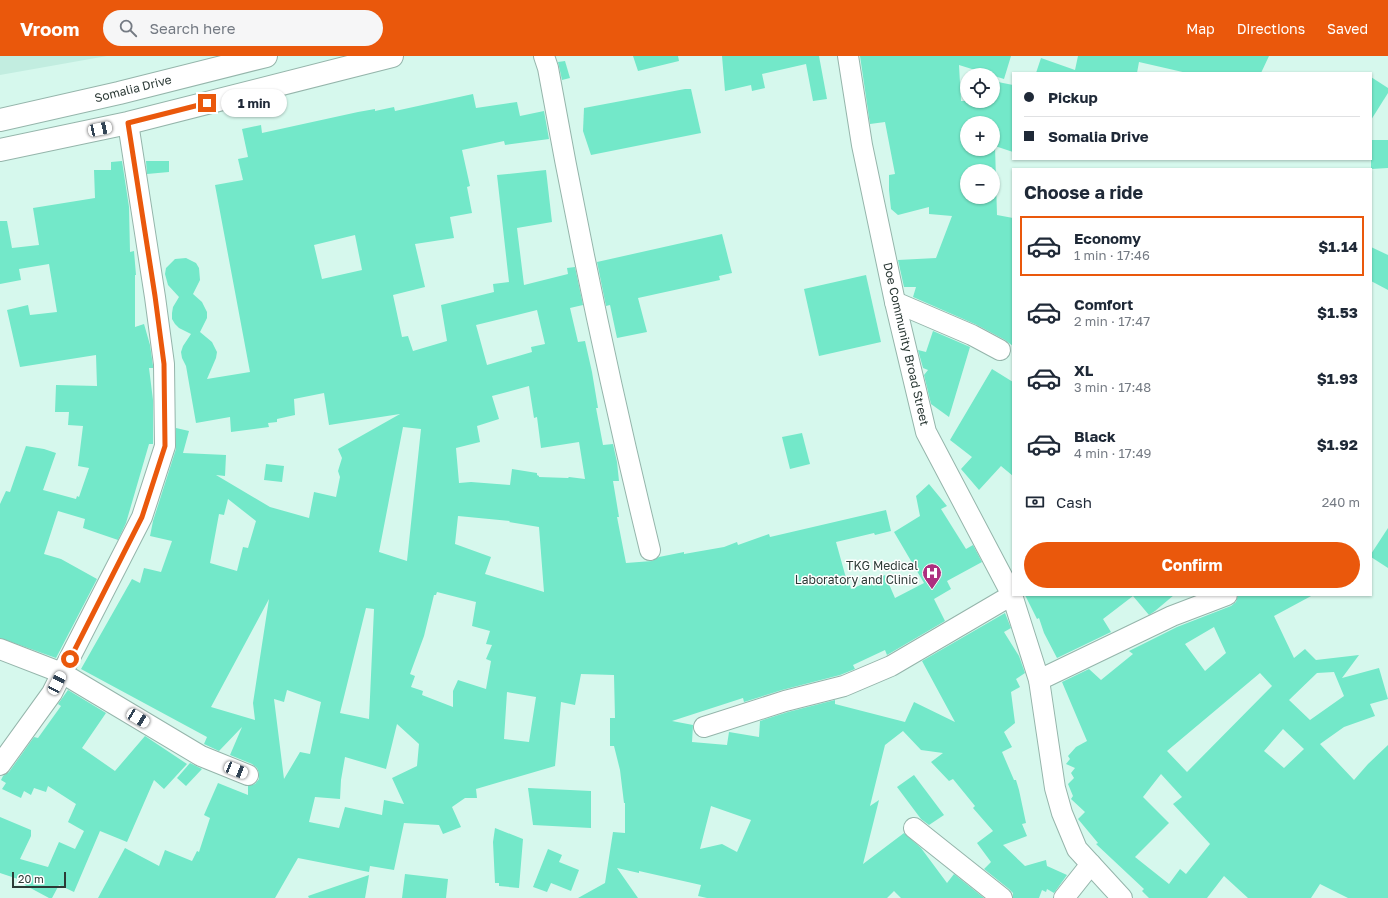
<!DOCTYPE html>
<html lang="en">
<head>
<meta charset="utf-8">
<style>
  :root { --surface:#fff; --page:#f6f6f7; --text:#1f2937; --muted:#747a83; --line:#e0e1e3; --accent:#ea580c }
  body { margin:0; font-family:"Golos Text",sans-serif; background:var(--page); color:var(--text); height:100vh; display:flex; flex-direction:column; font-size:15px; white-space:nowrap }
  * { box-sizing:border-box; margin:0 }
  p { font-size:13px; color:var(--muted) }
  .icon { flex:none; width:22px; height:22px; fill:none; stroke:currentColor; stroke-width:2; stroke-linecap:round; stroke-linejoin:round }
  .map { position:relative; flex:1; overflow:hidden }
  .details { position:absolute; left:1012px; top:112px; width:360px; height:428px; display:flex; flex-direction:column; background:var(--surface); border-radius:0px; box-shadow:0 1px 3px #0004 }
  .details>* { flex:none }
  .guide { position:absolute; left:1012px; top:16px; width:360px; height:88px; border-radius:0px; box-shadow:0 1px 3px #0004; display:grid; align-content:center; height:88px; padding:0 12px; background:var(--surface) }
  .tools { position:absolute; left:960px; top:12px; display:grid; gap:8px }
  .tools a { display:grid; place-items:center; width:40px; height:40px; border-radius:50%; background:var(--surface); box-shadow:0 1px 3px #0004; font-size:20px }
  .scale { position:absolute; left:12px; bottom:10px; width:54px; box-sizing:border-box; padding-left:4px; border:2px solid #2c3a36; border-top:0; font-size:11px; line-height:14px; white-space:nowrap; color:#2c3a36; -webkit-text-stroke:3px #fff; paint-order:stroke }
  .end { position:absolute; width:18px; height:18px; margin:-9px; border:5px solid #ea580c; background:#fff; box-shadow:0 0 0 2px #fff }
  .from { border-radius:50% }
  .bubble { position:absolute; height:28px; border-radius:14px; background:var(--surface); box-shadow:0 1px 3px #0004; font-size:13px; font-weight:700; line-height:28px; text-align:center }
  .car { position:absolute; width:12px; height:24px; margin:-12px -6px; border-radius:5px; box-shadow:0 0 3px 1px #0007; background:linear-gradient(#fff 24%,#345 0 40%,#fff 0 76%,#345 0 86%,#fff 0) }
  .guide b { display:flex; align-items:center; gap:14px; height:38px; font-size:15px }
  .guide b+b { border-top:1px solid var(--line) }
  .guide i { width:10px; height:10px; background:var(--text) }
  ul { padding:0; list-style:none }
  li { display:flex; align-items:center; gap:12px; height:60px; margin:0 8px 6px; padding:0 4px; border:2px solid transparent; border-radius:0px }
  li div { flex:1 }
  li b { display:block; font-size:15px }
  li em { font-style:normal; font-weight:700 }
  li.active { border-color:var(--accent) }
  li>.icon { width:36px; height:36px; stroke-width:1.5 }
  h2 { padding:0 12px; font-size:18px; line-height:48px }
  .pay { display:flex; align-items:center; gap:10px; height:44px; padding:0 12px; font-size:15px }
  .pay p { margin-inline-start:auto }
  .button { display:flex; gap:8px; margin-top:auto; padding:8px 12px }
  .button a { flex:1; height:46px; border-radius:24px; background:var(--accent); color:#fff; font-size:16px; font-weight:700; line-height:46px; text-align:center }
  header { display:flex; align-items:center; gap:24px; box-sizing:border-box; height:56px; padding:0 20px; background:var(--accent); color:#fff }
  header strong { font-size:19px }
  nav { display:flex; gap:22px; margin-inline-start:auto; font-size:14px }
  .search { width:280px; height:36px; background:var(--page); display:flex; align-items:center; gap:10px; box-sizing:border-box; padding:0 14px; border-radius:22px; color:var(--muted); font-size:15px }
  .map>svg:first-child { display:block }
  .built { fill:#c2ede0 }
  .building { fill:#73e8c9; fill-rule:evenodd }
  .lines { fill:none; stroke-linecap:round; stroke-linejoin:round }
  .minor-casing { stroke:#95b5ab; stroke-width:22 }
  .major-casing { stroke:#95b5ab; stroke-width:24 }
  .minor { stroke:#fff; stroke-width:20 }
  .major { stroke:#fff; stroke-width:22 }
  .route { stroke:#ea580c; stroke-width:5 }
  .labels { text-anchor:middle; stroke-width:3; stroke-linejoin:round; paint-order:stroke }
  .street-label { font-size:12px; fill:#2c3a36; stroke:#fff }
  .poi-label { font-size:12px; fill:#2c3a36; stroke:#fff; text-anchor:end }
</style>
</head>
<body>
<header>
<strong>Vroom</strong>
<div class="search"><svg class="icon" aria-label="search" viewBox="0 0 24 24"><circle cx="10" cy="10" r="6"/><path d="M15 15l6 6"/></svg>Search here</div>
<nav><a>Map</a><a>Directions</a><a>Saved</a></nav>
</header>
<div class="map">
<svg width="1388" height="842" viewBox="0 0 1388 842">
  <rect width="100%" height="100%" fill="#d6f8ed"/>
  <!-- built -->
  <polygon class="built" points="0,0 107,0 0,19"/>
  <!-- building -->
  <g class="building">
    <polygon points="633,0 678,0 679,5 638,15"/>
    <polygon points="722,0 819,0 827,43 813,45 806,8 762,18 765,32 752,35 751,29 725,35"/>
    <path d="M860,0h151l-7,23 -45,-14 2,36h32v-20l20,4v67l-18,-6 2,69 16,3v128l-8,-6 -28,-15 -64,-28 3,-10h-12l-6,-27 38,-2 16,-42 -23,-2v-7l-31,8 -7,-6 -2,-19v-15l6,-1 -10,-52 -15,2zM967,67h26v26h-26zM967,115h26v26h-26z"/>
    <polygon points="1078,0 1269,0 1261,17 1187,17 1139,6 1137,17 1036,17 1041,2 1075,14"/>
    <polygon points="565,5 570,22 562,24 558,6"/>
    <polygon points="1371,21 1388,32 1388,37 1371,64"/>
    <polygon points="685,33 691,33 701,77 591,99 583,75 584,52"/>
    <path d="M473,38l3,14 41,-6 3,14 24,-5 5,28 -44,6 -1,-4 -42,9 8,36 -3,1 5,26 -22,4 4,21 -39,6 10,43 -32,8 9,42 6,-1 5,15 34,-10 -6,-36 53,-13 -1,-8 16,-2 -12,-107 49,-5 6,52 -35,6 7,57 44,-11 -1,-6 8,-1 8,38 -13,3 8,34 7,-1 7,31 6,36h-2l7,37 10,-1 4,18 2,19h-6l6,36h-2l9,46 26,-2 7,-4 25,-5v2l40,-7 13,-5 1,3 31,-11 1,3 116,-27 5,21 -16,4 -1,-2 -38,9 10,36h2l3,11 34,-14 10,23 29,-15 -30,-51 26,-16 -4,-20 13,-12 18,22 -6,3 25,40 7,-4 9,17 -35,19 4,8 -17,10 11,22 -58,34 -2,-5 -32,15 2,4 -15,6 -58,15 -38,12 -1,-4 -71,23 21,4 -1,17 35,3 2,-13 30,5 1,-16 28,-9 47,-12v4l70,18 9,-20 41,20 -33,-61 83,-48 6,15 -7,4 15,24 6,17 -9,6 4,8 -9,5 4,31 -11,9 8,15 -10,5 12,28h2l3,10 7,33 -4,1 5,12 -24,9 22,21 21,-6 1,6 20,9 -13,18 -7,-4 -1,3 -4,-2 -3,8h-26v-5l-4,-4 -25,-20 7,-7 -14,-19 16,-12 -20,-23 2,-2 -22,-27 -4,2 -18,-19 12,-9 -22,-3 -18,-19 -18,14 -15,61 9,-6 -16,64 41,-31 17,15 26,35 7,-9 30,24h-83l-7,-7 -7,7h-180l-9,-2 3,-11 -62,-14v2l-22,-5 21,30h-60l27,-15 8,-51 12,1v-30h-1l-4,-33 -6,-24h-4v-28h5l-1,-43 -33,-1 -6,31 -14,-3 -6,64 -79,23 1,9h-12l-13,9 9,20 -18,7 -4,-9 -35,-2 -10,47 -24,-4 -1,6 -71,-14 -23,40h-177l27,-50 34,18 6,-16 27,11 5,-10 2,1 11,-34 -6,-3 14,-32 30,12v-9l7,-2 4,-5v-6l-2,-5 -5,-4 -22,-9 12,-28 -23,24 -15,-7 3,-7 -126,-68 51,-90 8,4 4,-15 17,4 11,-31 -22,-5 3,-15 23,-72v-21l13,3 -6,22 43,2 -1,21 -9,-1 54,32 39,11 5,-26 22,5 4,-20 -2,-6 4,-13 -4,-9 62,-35 -71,11 -5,-32 -30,6 1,16 -18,4v3l-9,1 1,4 -38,5 -1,-15 -34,6 -10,-57 -4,-8 -1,-6 2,-6 8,-12 -12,-6 -4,-4 -3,-5v-6l1,-6 6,-10 -11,-12 -3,-11 1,-6 9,-9 11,-1 10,5 3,5 1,12 -7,14 9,8 5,10v6l-7,14 12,10 5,10 -1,6 -9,21 43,-7 -35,-187 28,-5 -5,-21 10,-2 -6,-28 19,-4 1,8 96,-21 17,-3v2l19,-4 1,4zM355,179l7,35 -40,9 -8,-34zM537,254l8,34 -14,3 1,5 -45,13 -11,-40zM529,330l5,32 3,-1 4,31 38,-6 6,37 -16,-2 -1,1 -29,-1v-1l-2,-1v-2l-25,-4 -2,16 -39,-3 -12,1 -3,-35 24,-6 -3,-16 22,-7 -7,-23zM403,371l18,2 -14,132 -28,-9zM228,443l28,22 -8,27 -5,-1 -6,24 -27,-8 9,-49 5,1zM458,460l52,5 -1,1 30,5 5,65 -59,-18 6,-17 -36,-13zM437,536l39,10 -4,24 18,5 -4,13 6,1 -6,14 5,2 -5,28 -28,-9 -5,11v16l-31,-12 1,-4 -12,-4 4,-11 -5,-2 14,-38 10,-41h2zM269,543l-16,104 2,17 -44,-13zM366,552l8,1 -5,110 -29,-6zM287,634l34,12 -11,52 -10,-2 -16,27 -10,-80 10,3zM507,636l29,5 -7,45 -25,-3zM397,668l22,20 -2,22 -25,12 12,26 -20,-4 -2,15 -37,-8 -6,21 -30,-6 6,-25 25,2 1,-19 4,-23 41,12zM711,750l40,14 -14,32 -15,-8 -22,5z"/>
    <polygon points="1371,84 1388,84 1388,112 1371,113"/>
    <polygon points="122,105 129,151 130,196 134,195 136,219 135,219 135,271 144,268 150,289 153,310 153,312 149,312 153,344 153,388 149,388 126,467 118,484 83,472 85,463 58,455 44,498 61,503 97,523 56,602 0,582 0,448 6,435 10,436 26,390 44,393 56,397 43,434 76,443 77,440 79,441 89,412 78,410 83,370 68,369 69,356 55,356 56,329 97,330 96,299 20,311 7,254 28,249 30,259 57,256 49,208 19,213 21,224 0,228 0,165 7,165 12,192 39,189 33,152 95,142 94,114 111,114 111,106"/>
    <polygon points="146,105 169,105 169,116 147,118"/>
    <polygon points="722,178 732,217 719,220 720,224 638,242 647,276 617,282 610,249 606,250 597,206"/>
    <polygon points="1371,191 1388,199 1388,234 1371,225"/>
    <polygon points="866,219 881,286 819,300 804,233"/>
    <polygon points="933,275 970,291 949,361 931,348 924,319 928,314 923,312 918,294 926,296"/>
    <polygon points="992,313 1013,326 1013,420 1001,410 979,434 961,413 972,401 950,384"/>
    <polygon points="802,377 810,408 790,413 782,381"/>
    <polygon points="266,408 284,410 282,426 264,424"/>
    <polygon points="1388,472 1388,512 1371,501 1371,498"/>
    <polygon points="1025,539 1174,539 1155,555 1149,559 1133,540 1103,563 1111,576 1057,602 1044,577 1039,562 1037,563"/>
    <path d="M1238,539h75l-39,21 20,42 11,-9 11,11 43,-5 -17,23 37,-10 9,31 -18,5 5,12 -31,11 -24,17 34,36 14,-16 20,-19v153h-40l-28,-14 -9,14h-63l-24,-22 -17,22h-58l-7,-7 2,-2 -48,-45 2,-1 -20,-24 7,-7 -14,-13 2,-3 -5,-12 6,-6 -3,-5 4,-5 -9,-4 4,-5 -2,-3 8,-9 11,-6 -25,-59 27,-13 12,11 32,-26 -4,-3 48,-24 54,-21 5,-4zM1214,571l12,26 -21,18 -20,-27zM1334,616l10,24 -34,24 -21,-20 28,-27zM1260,617l12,13 -85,86 -20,-21zM1283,673l21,20 -20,19 -20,-17zM1161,718l21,23 -9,7 37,40 -24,30 -6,-5 -11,15 -34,-27 34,-34 -26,-26z"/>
    <polygon points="68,634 106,657 82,692 115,715 145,680 187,708 164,733 154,724 127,786 100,775 74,836 59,829 52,842 49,842 23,828 24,825 0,817 0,761 31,774 31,780 20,803 48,811 59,786 75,793 84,775 68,766 76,748 48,730 46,736 34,732 31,739 24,735 21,742 2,733 6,727 1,724 3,720 9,716 34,681 38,682 61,650 58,648"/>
    <polygon points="190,707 202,713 186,730 177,722"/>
    <polygon points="914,719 944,759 929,769 921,763 897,731"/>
    <polygon points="528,732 591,735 591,772 533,769"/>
    <polygon points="495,772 523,783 519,832 499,830 499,827 495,827 493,786"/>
    <polygon points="548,793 562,799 559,806 579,814 571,835 551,827 547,836 533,831"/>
    <polygon points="405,818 448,823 446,842 402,842"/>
    <polygon points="369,819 365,842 309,842 308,840"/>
  </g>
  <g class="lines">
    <!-- minor casing -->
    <g class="minor-casing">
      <g id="minor">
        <path d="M544,0l4,12c29,162 63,322 102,482"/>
        <polyline points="848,0 862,89 895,246 926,376 1012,539 1039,624 1055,732 1062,757 1077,793 1122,842"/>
        <polyline points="895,246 972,279 1000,294"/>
        <polyline points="0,593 62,617 201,700 248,719"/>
        <polyline points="1039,624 1172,560 1227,539"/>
        <polyline points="704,671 785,645 844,630 891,610 1012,539"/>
        <polyline points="0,709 52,637 62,617 142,461 165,390 164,308 155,241 128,67"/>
        <polyline points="914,772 1002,842"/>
        <polyline points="1064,842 1091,808"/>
      </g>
    </g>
    <!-- major casing -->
    <g class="major-casing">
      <g id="major">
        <polyline points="0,64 119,37 266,0"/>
        <polyline points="0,94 128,67 392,0"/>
      </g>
    </g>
    <!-- minor -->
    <use href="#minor" class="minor"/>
    <!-- major -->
    <use href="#major" class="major"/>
  </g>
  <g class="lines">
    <!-- route -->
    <polyline class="route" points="70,603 142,461 165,390 164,308 155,240 128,67 207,47"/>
  </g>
  <!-- icons -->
  <defs>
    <g id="hospital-pin" transform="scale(1)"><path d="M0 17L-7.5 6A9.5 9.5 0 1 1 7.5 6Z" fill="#ad2f7f" stroke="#fff"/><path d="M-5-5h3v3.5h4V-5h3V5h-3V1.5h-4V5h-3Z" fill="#fff"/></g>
  </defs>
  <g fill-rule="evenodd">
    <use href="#hospital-pin" x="932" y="517"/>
  </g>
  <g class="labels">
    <!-- street labels -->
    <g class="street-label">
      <text transform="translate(133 33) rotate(-14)" y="4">Somalia Drive</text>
      <text transform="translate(906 288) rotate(77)" y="4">Doe Community Broad Street</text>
    </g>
    <!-- poi labels -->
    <g class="poi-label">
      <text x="918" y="514">TKG Medical<tspan x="918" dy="14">Laboratory and Clinic</tspan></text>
    </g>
  </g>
</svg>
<div class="tools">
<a><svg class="icon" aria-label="locate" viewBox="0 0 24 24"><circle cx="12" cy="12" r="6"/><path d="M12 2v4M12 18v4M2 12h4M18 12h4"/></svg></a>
<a>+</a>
<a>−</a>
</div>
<div class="scale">20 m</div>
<i class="end from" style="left:70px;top:603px"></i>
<i class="end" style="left:207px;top:47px"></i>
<div class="bubble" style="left:221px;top:33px;width:66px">1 min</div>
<i class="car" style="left:100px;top:73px;rotate:78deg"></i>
<i class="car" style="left:57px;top:627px;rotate:27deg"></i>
<i class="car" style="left:138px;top:662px;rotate:121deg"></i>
<i class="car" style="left:236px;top:714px;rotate:112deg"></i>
<div class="guide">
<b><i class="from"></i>Pickup</b>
<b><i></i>Somalia Drive</b>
</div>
<section class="details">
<h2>Choose a ride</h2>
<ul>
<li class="active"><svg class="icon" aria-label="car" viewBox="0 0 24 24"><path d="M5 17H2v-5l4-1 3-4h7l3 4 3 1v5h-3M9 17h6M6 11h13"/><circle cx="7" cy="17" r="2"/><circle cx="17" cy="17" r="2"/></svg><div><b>Economy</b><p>1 min · 17:46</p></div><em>$1.14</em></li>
<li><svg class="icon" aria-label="car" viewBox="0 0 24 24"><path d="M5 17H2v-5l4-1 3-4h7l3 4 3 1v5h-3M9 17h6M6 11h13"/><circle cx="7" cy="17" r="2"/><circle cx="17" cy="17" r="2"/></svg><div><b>Comfort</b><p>2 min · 17:47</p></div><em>$1.53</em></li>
<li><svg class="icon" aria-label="car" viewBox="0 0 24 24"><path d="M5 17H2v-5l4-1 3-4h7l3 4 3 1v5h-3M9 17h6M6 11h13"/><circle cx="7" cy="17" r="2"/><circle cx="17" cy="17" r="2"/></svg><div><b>XL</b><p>3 min · 17:48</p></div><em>$1.93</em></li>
<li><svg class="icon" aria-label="car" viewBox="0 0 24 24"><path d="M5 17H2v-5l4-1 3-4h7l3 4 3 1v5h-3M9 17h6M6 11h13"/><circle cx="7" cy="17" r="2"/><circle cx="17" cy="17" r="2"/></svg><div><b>Black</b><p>4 min · 17:49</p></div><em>$1.92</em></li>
</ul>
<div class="pay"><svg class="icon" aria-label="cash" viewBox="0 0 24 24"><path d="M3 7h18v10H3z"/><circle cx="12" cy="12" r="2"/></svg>Cash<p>240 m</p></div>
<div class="button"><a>Confirm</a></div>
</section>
</div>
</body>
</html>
